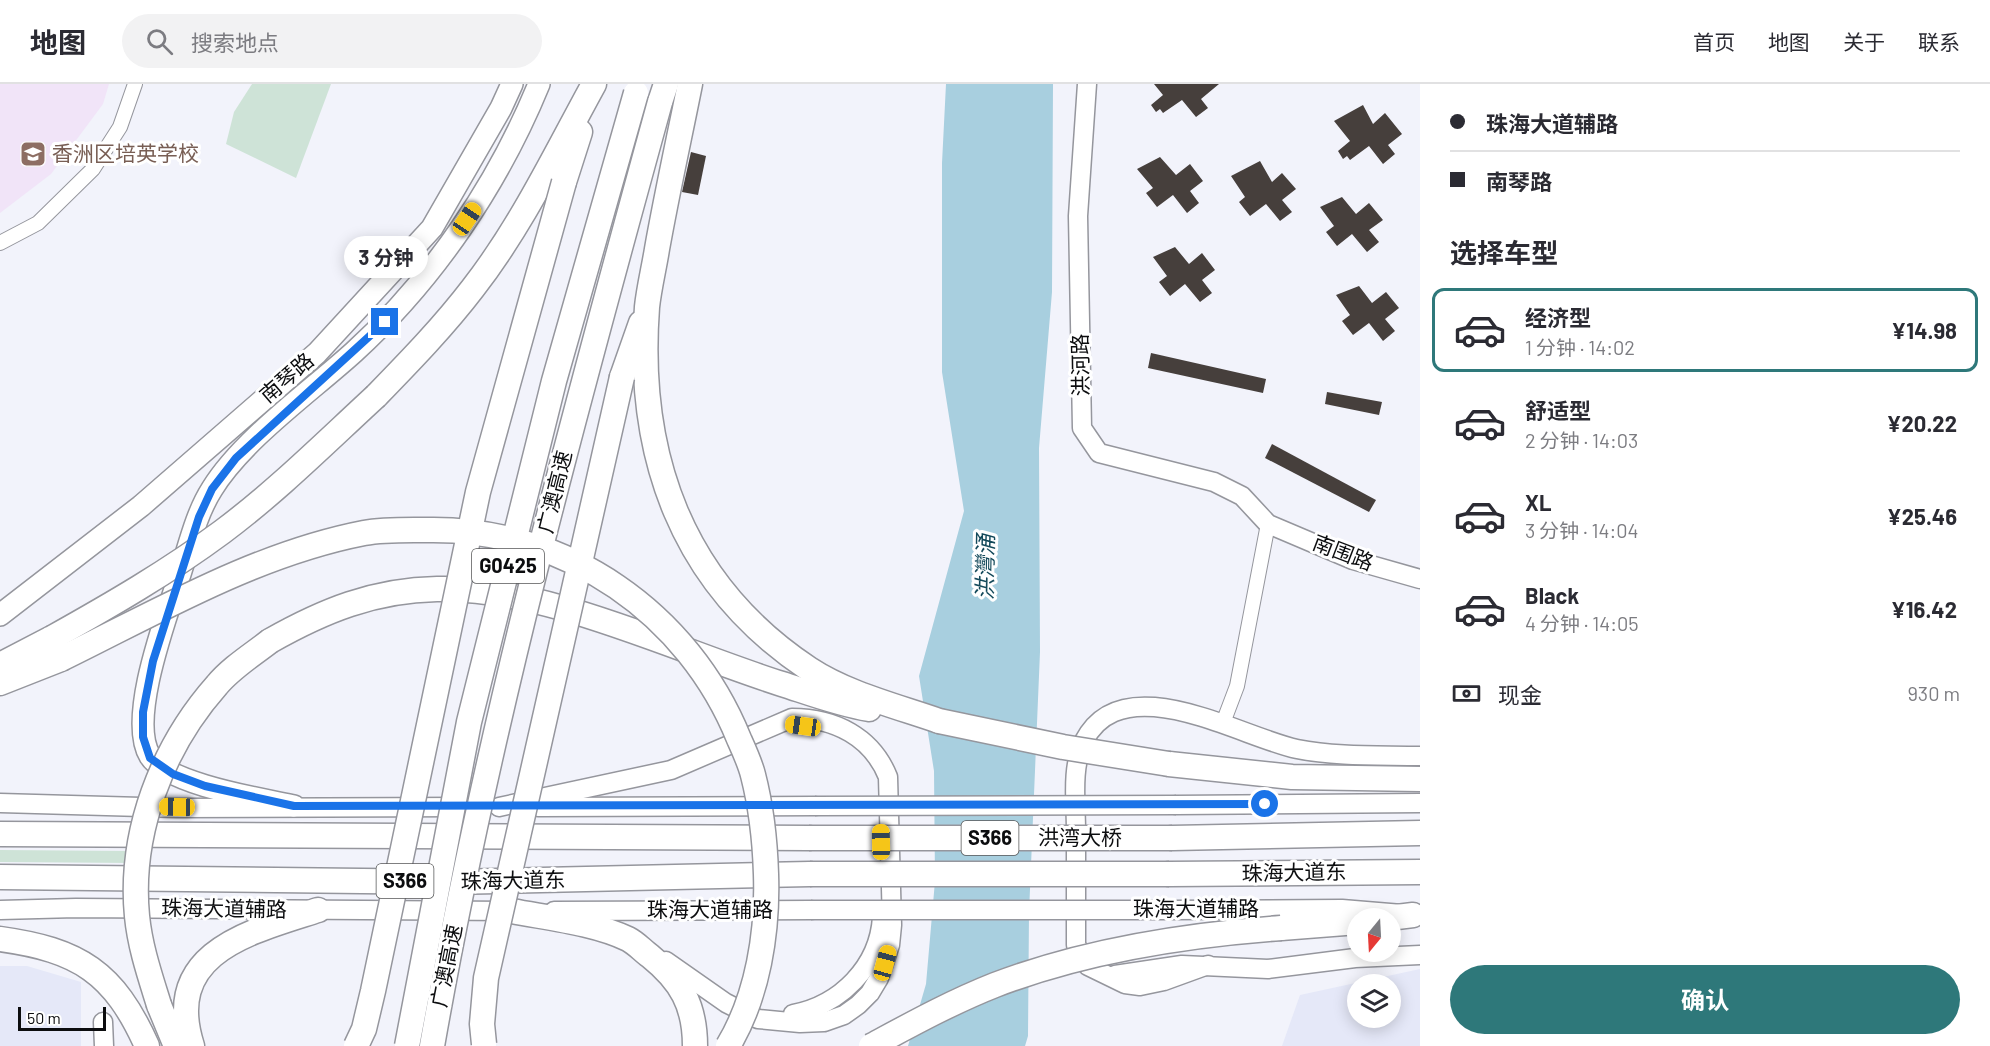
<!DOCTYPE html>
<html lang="zh">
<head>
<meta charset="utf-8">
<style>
  :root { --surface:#fff; --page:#f2f2f3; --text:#2b2b33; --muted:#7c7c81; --line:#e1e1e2; --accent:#2e787a }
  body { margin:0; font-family:Barlow,"Noto Sans SC",sans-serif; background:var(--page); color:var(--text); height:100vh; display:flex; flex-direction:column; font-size:22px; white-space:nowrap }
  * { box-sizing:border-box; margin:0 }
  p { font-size:20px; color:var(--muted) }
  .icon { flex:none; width:33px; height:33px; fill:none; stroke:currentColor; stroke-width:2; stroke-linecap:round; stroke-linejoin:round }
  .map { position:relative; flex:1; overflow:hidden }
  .sheet { display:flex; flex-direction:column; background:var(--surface); width:570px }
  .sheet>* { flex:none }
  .hud { display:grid; align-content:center; height:132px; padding:0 30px; background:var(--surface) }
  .needle { width:39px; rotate:198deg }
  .controls { position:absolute; left:1347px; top:824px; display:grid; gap:12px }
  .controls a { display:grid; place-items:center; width:54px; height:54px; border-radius:50%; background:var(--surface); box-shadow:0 3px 15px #0003; font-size:30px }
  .scale { position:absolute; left:18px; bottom:15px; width:88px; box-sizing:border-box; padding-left:6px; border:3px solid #0c0d0f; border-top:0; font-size:16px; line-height:21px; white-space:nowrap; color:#0c0d0f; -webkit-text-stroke:4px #fff; paint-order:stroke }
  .end { position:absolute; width:27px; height:27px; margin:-14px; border:8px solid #1a73e8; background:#fff; box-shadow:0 0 0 3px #fff }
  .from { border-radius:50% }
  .bubble { position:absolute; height:42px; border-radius:21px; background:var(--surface); box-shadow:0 3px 15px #0003; font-size:20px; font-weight:700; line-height:42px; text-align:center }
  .car { position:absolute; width:18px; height:36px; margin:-18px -9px; border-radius:8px; box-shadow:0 0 4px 2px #0007; background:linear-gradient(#f5c518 24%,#345 0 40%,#f5c518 0 76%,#345 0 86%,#f5c518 0) }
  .hud b { display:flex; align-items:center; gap:21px; height:57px; font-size:22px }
  .hud b+b { border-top:2px solid var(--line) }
  .hud i { width:15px; height:15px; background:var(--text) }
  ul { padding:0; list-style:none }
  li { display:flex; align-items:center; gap:18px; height:84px; margin:0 12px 9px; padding:0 18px; border:3px solid transparent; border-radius:12px }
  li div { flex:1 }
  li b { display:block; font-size:22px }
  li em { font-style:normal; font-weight:700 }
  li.on { border-color:var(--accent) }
  li>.icon { width:54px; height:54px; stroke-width:1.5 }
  h2 { padding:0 30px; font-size:27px; line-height:72px }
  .pay { display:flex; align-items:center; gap:15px; height:66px; padding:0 30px; font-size:22px }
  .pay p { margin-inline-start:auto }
  .button { display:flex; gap:12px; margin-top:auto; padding:12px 30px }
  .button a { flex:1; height:69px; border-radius:36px; background:var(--accent); color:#fff; font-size:24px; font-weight:700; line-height:69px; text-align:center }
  header { display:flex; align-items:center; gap:36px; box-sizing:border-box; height:84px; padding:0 30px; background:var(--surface); border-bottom:2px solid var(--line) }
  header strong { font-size:28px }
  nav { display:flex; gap:33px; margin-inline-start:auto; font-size:21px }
  .search { width:420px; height:54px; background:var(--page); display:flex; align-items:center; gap:15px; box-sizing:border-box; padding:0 21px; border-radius:33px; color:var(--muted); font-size:22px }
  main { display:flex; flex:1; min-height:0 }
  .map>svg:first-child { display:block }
  .built { fill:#e5e8f8; fill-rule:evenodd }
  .education { fill:#f1e4f8 }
  .green { fill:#cee3d7 }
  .water { fill:#a8cfdf }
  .building { fill:#463f3c }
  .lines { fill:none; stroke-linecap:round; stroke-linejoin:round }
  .street-casing { stroke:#95969d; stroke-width:16 }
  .secondary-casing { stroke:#95969d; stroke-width:21 }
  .primary-casing { stroke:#95969d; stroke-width:24 }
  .highway-casing { stroke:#95969d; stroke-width:27 }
  .street { stroke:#fff; stroke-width:14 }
  .secondary { stroke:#fff; stroke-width:18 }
  .primary { stroke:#fff; stroke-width:21 }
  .highway { stroke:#fff; stroke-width:24 }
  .secondary-bridge-casing { stroke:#95969d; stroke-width:21; stroke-linecap:butt }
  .highway-bridge-casing { stroke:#95969d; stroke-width:27; stroke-linecap:butt }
  .secondary-bridge { stroke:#fff; stroke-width:18 }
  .highway-bridge { stroke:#fff; stroke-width:24 }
  .route { stroke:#1a73e8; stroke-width:8 }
  .labels { text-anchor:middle; stroke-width:6; stroke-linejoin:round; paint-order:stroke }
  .shield { fill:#fff; stroke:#555657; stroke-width:1.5 }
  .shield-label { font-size:20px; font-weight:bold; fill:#0c0d0f }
  .education-label { font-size:21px; fill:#785e54; stroke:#fff; text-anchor:start }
  .street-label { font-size:21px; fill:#0c0d0f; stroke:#fff }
  .water-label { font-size:22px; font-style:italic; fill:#13495a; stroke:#fff }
</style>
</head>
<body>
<header>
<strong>地图</strong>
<div class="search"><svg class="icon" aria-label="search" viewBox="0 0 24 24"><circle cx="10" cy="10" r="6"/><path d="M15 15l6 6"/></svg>搜索地点</div>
<nav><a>首页</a><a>地图</a><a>关于</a><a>联系</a></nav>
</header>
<main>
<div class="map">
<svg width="1420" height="962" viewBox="0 0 1420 962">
  <rect width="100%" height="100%" fill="#f2f3fb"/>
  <!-- built -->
  <g class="built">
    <polygon points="0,882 27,882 81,898 81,962 0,962"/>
    <path d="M1420,885v77h-138l18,-51zM1358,900h32v33h-32z"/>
  </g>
  <!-- education -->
  <polygon class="education" points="0,0 109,0 103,20 51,90 0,129"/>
  <!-- green -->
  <g class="green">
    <polygon points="252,0 331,0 296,94 226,60 234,28"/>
    <polygon points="0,766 133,767 132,779 0,778"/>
  </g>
  <!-- water -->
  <polygon class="water" points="946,0 1053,0 1052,208 1039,364 1040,568 1029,829 1028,952 1025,962 908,962 926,900 935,797 934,687 919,592 964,427 942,288 942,79"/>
  <!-- building -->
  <g class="building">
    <polygon points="1154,0 1219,0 1201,15 1208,24 1196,33 1182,16 1163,29 1160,25 1156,28 1151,21 1163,11"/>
    <polygon points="1363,21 1373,40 1385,29 1402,50 1388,61 1395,70 1383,80 1369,62 1350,76 1347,72 1343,75 1338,67 1350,57 1334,37"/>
    <polygon points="691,68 706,72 698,111 682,108"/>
    <polygon points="1160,73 1176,91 1190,80 1203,97 1190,107 1199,119 1187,129 1173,111 1157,123 1146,109 1153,104 1137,85"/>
    <polygon points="1260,77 1272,98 1282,89 1296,105 1282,116 1292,128 1280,137 1266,120 1250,132 1239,118 1245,113 1231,92"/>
    <polygon points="1342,113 1356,130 1369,119 1383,136 1369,146 1379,158 1367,168 1352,150 1337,162 1326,148 1334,142 1320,123"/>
    <polygon points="1175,163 1189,180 1202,169 1215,186 1202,196 1212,209 1200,218 1185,200 1170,212 1159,198 1167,192 1153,173"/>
    <polygon points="1359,202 1372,219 1386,208 1399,224 1385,235 1395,247 1383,257 1369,239 1353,251 1342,237 1350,231 1336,211"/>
    <polygon points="1151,269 1266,295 1263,309 1148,284"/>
    <polygon points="1327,308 1382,318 1379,331 1325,320"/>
    <polygon points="1272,360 1376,416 1369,428 1265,374"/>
  </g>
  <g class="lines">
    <!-- street casing -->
    <g class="street-casing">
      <g id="street">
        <polyline points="0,159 38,139 93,85 120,43 135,0"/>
        <polyline points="1223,639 1237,602 1268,440"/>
      </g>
    </g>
    <!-- secondary casing -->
    <g class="secondary-casing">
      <g id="secondary">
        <polyline points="1087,0 1078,132 1082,344 1099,369 1214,398 1242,412 1268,440 1353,476 1420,495"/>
        <polyline points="0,719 177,724 466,723"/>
        <polyline points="1176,721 1420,719"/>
        <path d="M499,723l172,-37 121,-52c43,0 80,19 96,59l4,148 -2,20 -11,33 -9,15 -12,12 -14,10 -20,7 -24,1 -42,-4 -32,-16 -60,-42"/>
        <polyline points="538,723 815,722"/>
        <polyline points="0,826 76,824 511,827"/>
        <polyline points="1170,826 1342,825 1402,830"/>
        <polyline points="554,827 811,826"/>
        <path d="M1208,881l-44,16 -24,5 -15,-2 -37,-18 -12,-21c0,-38 0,-76 0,-114 0,-28 -5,-64 8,-90 39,-76 156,-4 213,8 40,8 83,6 123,7"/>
        <polyline points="1115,891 1182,881 1268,885 1355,874 1420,871"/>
        <path d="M793,930c47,-9 86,-47 89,-97"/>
        <polyline points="103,938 104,962"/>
      </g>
    </g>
    <!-- primary casing -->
    <g class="primary-casing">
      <g id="primary">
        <polyline points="0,531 141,422 317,269 432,144 501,24 512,0"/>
        <path d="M294,722c-33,-7 -127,-22 -144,-50 -23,-37 17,-141 30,-182 9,-28 16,-60 32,-85 30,-49 99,-98 142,-137 80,-73 144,-168 185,-268"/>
      </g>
    </g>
    <!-- highway casing -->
    <g class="highway-casing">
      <g id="highway">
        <path d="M690,0c-11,55 -23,109 -33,165 -3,19 -8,39 -10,58 -11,148 34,277 162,362 38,25 87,37 130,52"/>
        <polyline points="660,18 666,0"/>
        <polyline points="564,98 580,48"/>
        <polyline points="622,293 641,239"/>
        <path d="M376,312c34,-35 68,-70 97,-108 49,-63 83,-135 121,-204"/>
        <path d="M270,557c53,-30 104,-51 167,-52 108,-3 240,62 345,95 28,9 57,20 87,25"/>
        <polyline points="0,581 52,554"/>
        <polyline points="0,599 61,575"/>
        <polyline points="1169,680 1292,693 1420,695"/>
        <polyline points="0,750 809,754"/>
        <polyline points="1172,754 1420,749"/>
        <polyline points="1169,790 1420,788"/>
        <polyline points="0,793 449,798 810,790"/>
        <path d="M512,827c36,7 83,12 116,28 8,4 15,12 22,17 31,25 45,49 45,90"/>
        <polyline points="1389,834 1413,831"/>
        <polyline points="1281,844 1358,838"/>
        <path d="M0,855c79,11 114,33 147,107"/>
        <polyline points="159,921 176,962"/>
        <path d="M192,962c-30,-94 58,-114 126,-136"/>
      </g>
    </g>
    <!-- street -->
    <use href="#street" class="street"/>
    <!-- secondary -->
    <use href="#secondary" class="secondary"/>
    <!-- primary -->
    <use href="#primary" class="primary"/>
    <!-- highway -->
    <use href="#highway" class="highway"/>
    <!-- secondary-bridge casing -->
    <g class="secondary-bridge-casing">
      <g id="secondary-bridge">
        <polyline points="815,722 1176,721"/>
        <polyline points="811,826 1170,826"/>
      </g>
    </g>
    <!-- highway-bridge casing -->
    <g class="highway-bridge-casing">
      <g id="highway-bridge">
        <path d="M52,554c59,-33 116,-66 170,-106 55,-41 104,-90 154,-136"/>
        <path d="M61,575c98,-48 195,-105 303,-126 21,-4 45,-3 67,-3 136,-1 257,83 308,209 5,11 11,24 14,36 8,31 12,67 13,99 2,58 -8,122 -38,172"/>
        <polyline points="939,637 1063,663 1169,680"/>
        <polyline points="809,754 1172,754"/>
        <polyline points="810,790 1169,790"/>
        <path d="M159,921c-9,-29 -19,-58 -22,-89 -8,-83 25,-169 80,-231 14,-17 35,-30 53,-44"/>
        <polyline points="484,960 482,940 486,894 622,293"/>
        <polyline points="356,962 364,945 373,907 478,408 564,98"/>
        <polyline points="407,962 469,638 554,297 636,9"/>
        <path d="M432,962c56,-319 142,-632 228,-944"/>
        <path d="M871,962c41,-22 81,-44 124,-61 91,-35 189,-50 286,-57"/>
      </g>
    </g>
    <!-- secondary-bridge -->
    <use href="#secondary-bridge" class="secondary-bridge"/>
    <!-- highway-bridge -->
    <use href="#highway-bridge" class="highway-bridge"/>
  </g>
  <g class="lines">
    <!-- route -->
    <polyline class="route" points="385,238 236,374 212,405 199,433 153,577 143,628 143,653 150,674 173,690 205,702 294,722 1265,720"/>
  </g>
  <!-- icons -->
  <defs>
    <g id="school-square" transform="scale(1.35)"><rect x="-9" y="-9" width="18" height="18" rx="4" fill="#8d6e63" stroke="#fff"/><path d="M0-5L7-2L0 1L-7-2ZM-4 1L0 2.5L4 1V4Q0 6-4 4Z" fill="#fff"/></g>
  </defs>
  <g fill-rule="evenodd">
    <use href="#school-square" x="33" y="70"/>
  </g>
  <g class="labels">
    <!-- shield labels -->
    <g class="shield">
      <rect x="472" y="465" width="72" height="34" rx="4.5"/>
      <rect x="961.5" y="737" width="57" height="34" rx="4.5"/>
      <rect x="376.5" y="780" width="57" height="34" rx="4.5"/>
    </g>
    <g class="shield-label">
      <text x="508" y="489">G0425</text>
      <text x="990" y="761">S366</text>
      <text x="405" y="804">S366</text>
    </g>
    <!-- education labels -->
    <g class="education-label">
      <text x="52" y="77">香洲区培英学校</text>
    </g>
    <!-- street labels -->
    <g class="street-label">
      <text transform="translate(1081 281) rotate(-91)" y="7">洪河路</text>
      <text transform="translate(287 294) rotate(-41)" y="7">南琴路</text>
      <text transform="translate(555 408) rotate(-76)" y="7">广澳高速</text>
      <text transform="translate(1343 469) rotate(21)" y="7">南围路</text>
      <text x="1080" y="761">洪湾大桥</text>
      <text transform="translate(1294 789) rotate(-1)" y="7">珠海大道东</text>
      <text transform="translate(513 797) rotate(-1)" y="7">珠海大道东</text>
      <text transform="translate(224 825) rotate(1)" y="7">珠海大道辅路</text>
      <text x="1196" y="832">珠海大道辅路</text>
      <text x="710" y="833">珠海大道辅路</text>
      <text transform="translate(447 882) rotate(-79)" y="7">广澳高速</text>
    </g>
    <!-- water labels -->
    <g class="water-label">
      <text transform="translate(985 483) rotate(-89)" y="8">洪灣涌</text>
    </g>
  </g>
</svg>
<div class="controls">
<a><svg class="needle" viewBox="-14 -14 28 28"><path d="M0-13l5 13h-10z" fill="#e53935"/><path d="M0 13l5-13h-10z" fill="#7c7c81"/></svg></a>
<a><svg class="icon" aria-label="layers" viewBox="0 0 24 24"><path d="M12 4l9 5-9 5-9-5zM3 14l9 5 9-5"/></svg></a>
</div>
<div class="scale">50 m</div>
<i class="end from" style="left:1265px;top:720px"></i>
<i class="end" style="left:385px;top:238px"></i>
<div class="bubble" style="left:344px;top:152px;width:84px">3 分钟</div>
<i class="car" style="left:467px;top:135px;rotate:34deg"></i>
<i class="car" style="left:803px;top:642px;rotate:278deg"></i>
<i class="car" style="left:177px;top:723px;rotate:271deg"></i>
<i class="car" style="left:881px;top:758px;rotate:359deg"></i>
<i class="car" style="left:885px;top:879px;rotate:15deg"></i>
</div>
<section class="sheet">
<div class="hud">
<b><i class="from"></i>珠海大道辅路</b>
<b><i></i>南琴路</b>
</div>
<h2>选择车型</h2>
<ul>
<li class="on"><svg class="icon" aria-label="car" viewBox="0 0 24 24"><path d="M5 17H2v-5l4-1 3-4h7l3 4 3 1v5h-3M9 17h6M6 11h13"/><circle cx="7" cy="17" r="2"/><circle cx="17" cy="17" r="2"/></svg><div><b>经济型</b><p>1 分钟 · 14:02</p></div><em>¥14.98</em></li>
<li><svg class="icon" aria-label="car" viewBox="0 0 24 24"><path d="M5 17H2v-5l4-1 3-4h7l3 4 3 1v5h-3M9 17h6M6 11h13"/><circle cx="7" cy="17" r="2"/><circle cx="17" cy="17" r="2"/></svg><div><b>舒适型</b><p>2 分钟 · 14:03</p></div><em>¥20.22</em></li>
<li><svg class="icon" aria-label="car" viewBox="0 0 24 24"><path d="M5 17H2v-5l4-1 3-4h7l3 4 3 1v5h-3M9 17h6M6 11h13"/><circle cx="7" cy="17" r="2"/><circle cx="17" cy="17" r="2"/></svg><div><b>XL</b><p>3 分钟 · 14:04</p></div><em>¥25.46</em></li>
<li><svg class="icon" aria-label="car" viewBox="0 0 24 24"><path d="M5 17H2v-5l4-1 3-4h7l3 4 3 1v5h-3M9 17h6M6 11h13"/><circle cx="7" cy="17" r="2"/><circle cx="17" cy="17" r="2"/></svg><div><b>Black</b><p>4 分钟 · 14:05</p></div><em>¥16.42</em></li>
</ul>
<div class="pay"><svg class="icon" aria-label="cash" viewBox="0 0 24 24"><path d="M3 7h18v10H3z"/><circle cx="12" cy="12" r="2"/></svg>现金<p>930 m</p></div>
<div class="button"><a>确认</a></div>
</section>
</main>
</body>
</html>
